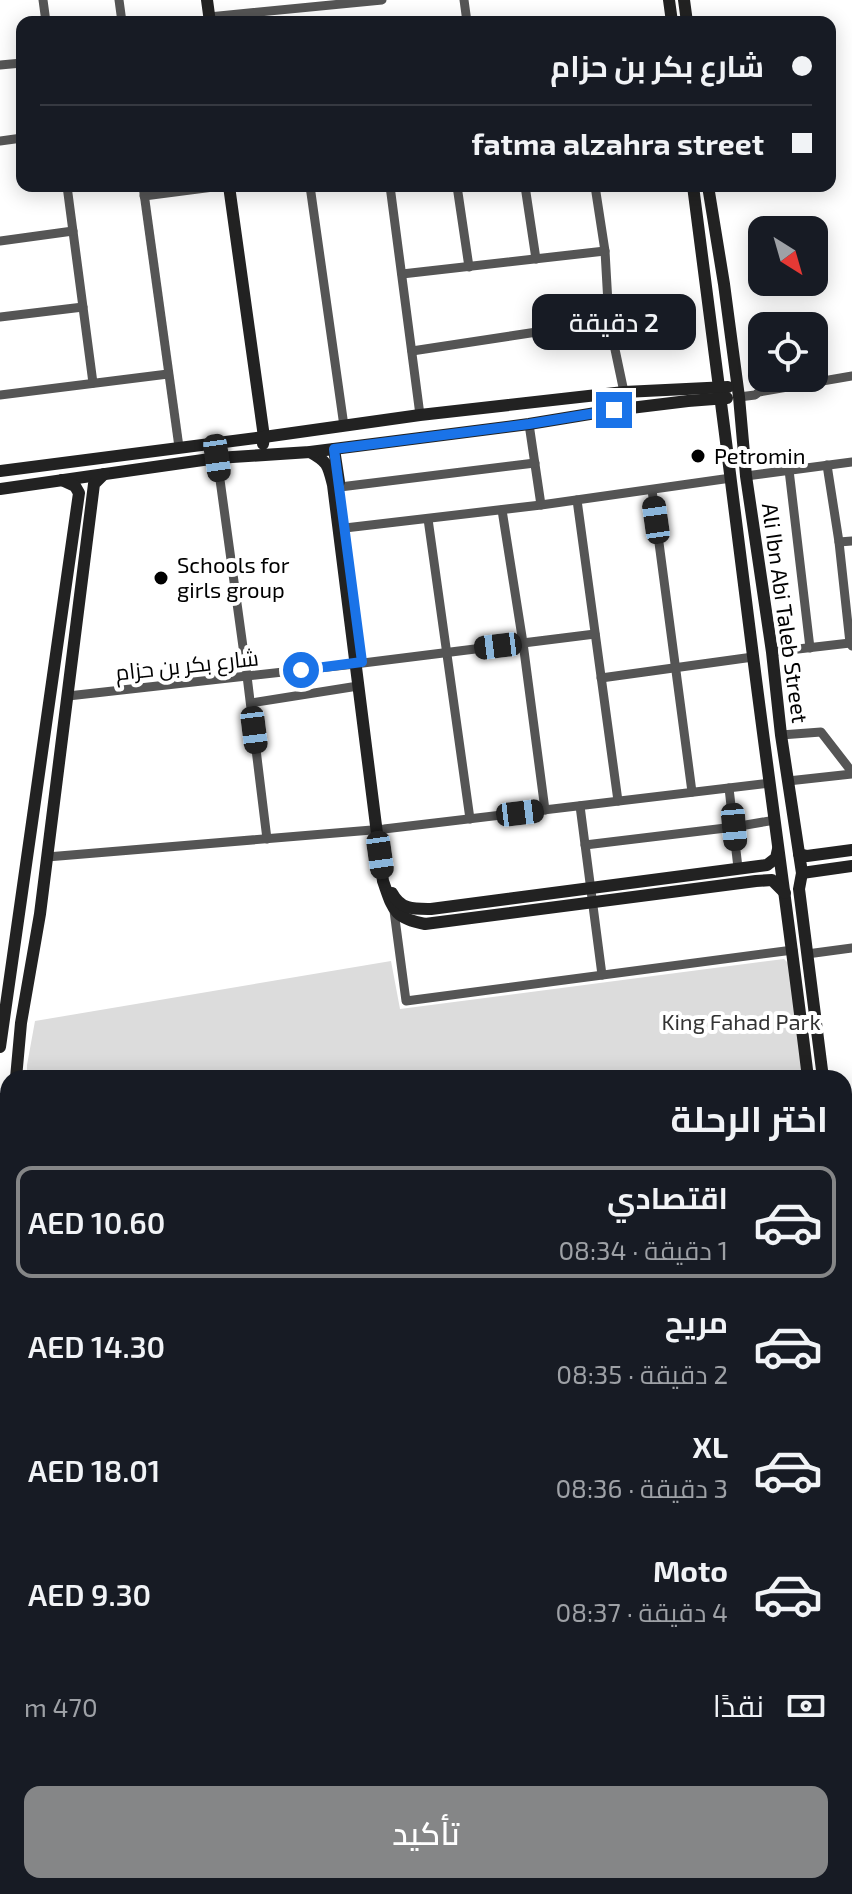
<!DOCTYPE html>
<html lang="ar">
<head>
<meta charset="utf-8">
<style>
  :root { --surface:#171b24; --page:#20242c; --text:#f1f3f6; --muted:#9ea1a6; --line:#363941; --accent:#858687 }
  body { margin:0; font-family:"Exo 2",Cairo,sans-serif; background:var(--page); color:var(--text); direction:rtl; height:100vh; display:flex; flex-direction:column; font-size:30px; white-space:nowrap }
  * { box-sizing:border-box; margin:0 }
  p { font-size:26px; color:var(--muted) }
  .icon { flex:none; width:44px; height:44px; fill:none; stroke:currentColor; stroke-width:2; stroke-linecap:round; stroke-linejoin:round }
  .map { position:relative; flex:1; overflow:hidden; direction:ltr }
  .side { position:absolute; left:0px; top:1070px; width:852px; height:824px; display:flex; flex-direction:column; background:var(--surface); border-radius:24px 24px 0 0; box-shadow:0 4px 20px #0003; direction:rtl }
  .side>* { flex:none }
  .banner { position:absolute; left:16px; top:16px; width:820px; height:176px; border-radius:16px; box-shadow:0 4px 20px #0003; direction:rtl; display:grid; align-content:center; height:176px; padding:0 24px; background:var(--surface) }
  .needle { width:52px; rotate:143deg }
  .controls { position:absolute; left:748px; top:216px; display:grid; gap:16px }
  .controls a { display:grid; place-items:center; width:80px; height:80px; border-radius:16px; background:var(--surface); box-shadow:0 4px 20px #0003; font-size:40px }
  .end { position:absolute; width:36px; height:36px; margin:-18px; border:10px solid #1a73e8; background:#fff; box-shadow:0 0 0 4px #fff }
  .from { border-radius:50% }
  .bubble { position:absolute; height:56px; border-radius:16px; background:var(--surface); box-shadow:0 4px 20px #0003; font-size:26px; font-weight:600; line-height:56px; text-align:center; direction:rtl }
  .car { position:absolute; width:24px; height:48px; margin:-24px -12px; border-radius:10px; box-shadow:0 0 6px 2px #0007; background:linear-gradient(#222 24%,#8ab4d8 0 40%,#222 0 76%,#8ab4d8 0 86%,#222 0) }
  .banner b { display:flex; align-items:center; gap:28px; height:76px; font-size:30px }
  .banner b+b { border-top:2px solid var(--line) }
  .banner i { width:20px; height:20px; background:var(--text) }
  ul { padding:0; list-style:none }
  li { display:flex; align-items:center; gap:24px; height:112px; margin:0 16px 12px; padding:0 8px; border:4px solid transparent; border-radius:16px }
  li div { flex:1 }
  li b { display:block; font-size:30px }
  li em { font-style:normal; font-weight:600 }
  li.active { border-color:var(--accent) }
  li>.icon { width:72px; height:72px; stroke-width:1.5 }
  h2 { padding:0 24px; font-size:36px; line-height:96px }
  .pay { display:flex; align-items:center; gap:20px; height:88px; padding:0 24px; font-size:30px }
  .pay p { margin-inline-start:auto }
  .button { display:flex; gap:16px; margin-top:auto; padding:16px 24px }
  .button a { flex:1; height:92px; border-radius:16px; background:var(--accent); color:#fff; font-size:32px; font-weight:600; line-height:92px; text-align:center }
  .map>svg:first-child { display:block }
  .green { fill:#dcdcdc }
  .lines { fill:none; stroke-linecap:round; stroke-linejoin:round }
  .highway-casing { stroke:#dbdbdb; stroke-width:19 }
  .street { stroke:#555; stroke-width:9 }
  .secondary { stroke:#222; stroke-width:12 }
  .highway { stroke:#000; stroke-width:16 }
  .route { stroke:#1a73e8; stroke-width:10 }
  .poi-dot { fill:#000; stroke:#fff; stroke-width:3 }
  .labels { text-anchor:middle; stroke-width:8; stroke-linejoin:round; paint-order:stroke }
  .poi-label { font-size:22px; fill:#000; stroke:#fff; text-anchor:start }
  .street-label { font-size:22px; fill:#000; stroke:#fff }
  .park-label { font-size:22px; fill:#333; stroke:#fff }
</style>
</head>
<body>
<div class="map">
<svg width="852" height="1894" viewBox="0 0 852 1894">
  <rect width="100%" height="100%" fill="#fff"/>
  <!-- green -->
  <polygon class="green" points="784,959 788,963 805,1078 27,1078 27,1065 35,1021 391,961 400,1009"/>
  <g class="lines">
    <!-- highway casing -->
    <g class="highway-casing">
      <g id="highway">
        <polyline points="0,1313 8,1314"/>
        <polyline points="0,1325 8,1326"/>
        <polyline points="844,1382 852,1381"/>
        <polyline points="844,1394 852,1393"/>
      </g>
    </g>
    <!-- street -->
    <g class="street">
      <polyline points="43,0 46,22"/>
      <polyline points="119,0 122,22"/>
      <polyline points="464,0 467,22"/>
      <polyline points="209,17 382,0"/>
      <polyline points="0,65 22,63"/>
      <polyline points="0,141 22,138"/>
      <polyline points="67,186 93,383"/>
      <polyline points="143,186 179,447"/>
      <polyline points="310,186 344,426"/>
      <polyline points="390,186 420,415"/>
      <polyline points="457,186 469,267"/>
      <polyline points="525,186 536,259"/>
      <polyline points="595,186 605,251 609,321 624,392"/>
      <polyline points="144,196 221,186"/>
      <polyline points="0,241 73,231"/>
      <polyline points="402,274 605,251"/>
      <polyline points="0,317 83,307"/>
      <polyline points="412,351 609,321"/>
      <polyline points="0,395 168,374"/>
      <polyline points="739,397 755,395 759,392 852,376"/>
      <polyline points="529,424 541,505"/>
      <polyline points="217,458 247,676 267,839"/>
      <polyline points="827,465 839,542 850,643 852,646"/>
      <polyline points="789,470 810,648"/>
      <polyline points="746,476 852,462"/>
      <polyline points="340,487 535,463"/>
      <polyline points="652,490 692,792"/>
      <polyline points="577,500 618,801"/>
      <polyline points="502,510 523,643 545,810"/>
      <polyline points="428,519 470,819"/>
      <polyline points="345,528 541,505 731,478"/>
      <polyline points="839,542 852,541"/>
      <polyline points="772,652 850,643"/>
      <polyline points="601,678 753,657"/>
      <polyline points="68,696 355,664 595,634"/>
      <polyline points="251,703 358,686"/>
      <polyline points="781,735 821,732 852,772"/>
      <polyline points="788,781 852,774"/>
      <polyline points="729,788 738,868"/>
      <polyline points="580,806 602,975"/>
      <polyline points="585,845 734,827 775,820"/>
      <polyline points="47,857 384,829 770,783"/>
      <polyline points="394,911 406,1001 793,950"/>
      <polyline points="807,954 852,948"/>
      <polyline points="844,1152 852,1152"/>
      <polyline points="0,1364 8,1365"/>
      <polyline points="0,1459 8,1453"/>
      <polyline points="844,1465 852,1464"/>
      <polyline points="0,1551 8,1545"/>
      <polyline points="844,1629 852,1628"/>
      <polyline points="844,1703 852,1702"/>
      <polyline points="844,1775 852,1774"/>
      <polyline points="844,1848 852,1847"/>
      <polyline points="146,1886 147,1894"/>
      <polyline points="214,1886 215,1894"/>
      <polyline points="414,1886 415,1894"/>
      <polyline points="486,1894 547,1886"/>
    </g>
    <!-- secondary -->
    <g class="secondary">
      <polyline points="207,0 210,22"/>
      <polyline points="669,0 672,22"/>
      <polyline points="684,0 687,22"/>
      <polyline points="229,186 264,437 263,444"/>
      <path d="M693,186c21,157 40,313 60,470 18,141 38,281 55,422"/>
      <polyline points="708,186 724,284 739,397 746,476 772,652 781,735 802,873 799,889 823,1078"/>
      <polyline points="334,449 339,482"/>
      <path d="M310,452c18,10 18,13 23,33l50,396c10,28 10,37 42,43l331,-43 16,-1 13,13"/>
      <polyline points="0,471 264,437 420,415 624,392 728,387"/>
      <polyline points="0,489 217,458 310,452 529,424 614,410 688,401 727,398"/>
      <polyline points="799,854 807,856 852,850"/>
      <polyline points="802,873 852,866"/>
      <path d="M392,893c9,17 22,16 39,16l336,-44 9,-7 2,-9"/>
      <polyline points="0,1047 79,493 75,486 62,480"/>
      <polyline points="16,1078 21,1023 40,914 94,484 104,474"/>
      <polyline points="0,1099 8,1124"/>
      <polyline points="844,1256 852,1318"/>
      <polyline points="0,1295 8,1296"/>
      <polyline points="0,1345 8,1345"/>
      <polyline points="844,1349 845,1354 852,1354"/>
      <polyline points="844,1373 852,1372"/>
      <polyline points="844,1405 852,1404"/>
      <polyline points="844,1858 852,1857"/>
      <polyline points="844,1868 852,1867"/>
      <polyline points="115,1886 116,1894"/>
      <polyline points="126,1886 127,1894"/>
      <polyline points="573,1894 634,1886"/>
      <polyline points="645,1894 706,1886"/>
    </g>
    <!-- highway -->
    <use href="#highway" class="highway"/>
  </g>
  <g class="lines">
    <!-- route -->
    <polyline class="route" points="301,670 362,662 334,449 529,424 614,410"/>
  </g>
  <!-- markers -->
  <g class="poi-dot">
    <circle cx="698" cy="456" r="8"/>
    <circle cx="161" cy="578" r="8"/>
  </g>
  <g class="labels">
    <!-- poi labels -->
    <g class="poi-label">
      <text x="714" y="464">Petromin</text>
      <text x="177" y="573">Schools for<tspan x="177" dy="25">girls group</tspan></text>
    </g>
    <!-- street labels -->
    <g class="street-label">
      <text transform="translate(785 613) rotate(82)" y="8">Ali Ibn Abi Taleb Street</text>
      <text transform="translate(187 665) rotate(-6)" y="8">شارع بكر بن حزام</text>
    </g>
    <!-- park labels -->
    <g class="park-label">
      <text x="741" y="1030">King Fahad Park</text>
    </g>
  </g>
</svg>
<div class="controls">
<a><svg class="needle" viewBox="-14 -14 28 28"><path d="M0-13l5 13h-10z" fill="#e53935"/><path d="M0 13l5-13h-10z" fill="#9ea1a6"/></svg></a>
<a><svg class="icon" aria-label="locate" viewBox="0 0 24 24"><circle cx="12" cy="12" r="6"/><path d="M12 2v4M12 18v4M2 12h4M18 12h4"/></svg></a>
</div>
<i class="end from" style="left:301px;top:670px"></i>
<i class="end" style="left:614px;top:410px"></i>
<div class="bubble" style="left:532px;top:294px;width:164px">2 دقيقة</div>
<i class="car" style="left:217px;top:458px;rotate:172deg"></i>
<i class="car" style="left:656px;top:520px;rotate:352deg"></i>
<i class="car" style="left:498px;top:646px;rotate:263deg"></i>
<i class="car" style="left:254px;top:730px;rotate:173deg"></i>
<i class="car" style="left:520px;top:813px;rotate:83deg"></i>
<i class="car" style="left:734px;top:827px;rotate:175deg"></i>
<i class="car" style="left:380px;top:855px;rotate:172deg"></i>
<div class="banner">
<b><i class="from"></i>شارع بكر بن حزام</b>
<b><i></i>fatma alzahra street</b>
</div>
<section class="side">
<h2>اختر الرحلة</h2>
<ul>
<li class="active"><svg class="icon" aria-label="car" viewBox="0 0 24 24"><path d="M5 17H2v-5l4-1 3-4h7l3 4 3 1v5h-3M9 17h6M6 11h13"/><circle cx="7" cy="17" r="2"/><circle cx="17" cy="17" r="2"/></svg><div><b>اقتصادي</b><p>1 دقيقة · 08:34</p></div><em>AED 10.60</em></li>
<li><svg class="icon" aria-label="car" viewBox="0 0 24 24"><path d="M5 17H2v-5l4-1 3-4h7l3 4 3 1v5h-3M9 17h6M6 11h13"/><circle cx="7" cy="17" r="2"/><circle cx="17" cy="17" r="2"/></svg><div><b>مريح</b><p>2 دقيقة · 08:35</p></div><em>AED 14.30</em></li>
<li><svg class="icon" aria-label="car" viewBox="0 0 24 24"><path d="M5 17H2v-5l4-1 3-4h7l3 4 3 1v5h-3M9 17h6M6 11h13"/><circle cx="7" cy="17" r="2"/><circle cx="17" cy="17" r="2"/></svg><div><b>XL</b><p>3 دقيقة · 08:36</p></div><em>AED 18.01</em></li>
<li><svg class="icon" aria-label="car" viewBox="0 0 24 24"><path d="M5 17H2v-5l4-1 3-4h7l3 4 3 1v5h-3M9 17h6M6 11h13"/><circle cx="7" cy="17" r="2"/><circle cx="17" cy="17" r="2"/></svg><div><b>Moto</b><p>4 دقيقة · 08:37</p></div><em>AED 9.30</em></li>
</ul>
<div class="pay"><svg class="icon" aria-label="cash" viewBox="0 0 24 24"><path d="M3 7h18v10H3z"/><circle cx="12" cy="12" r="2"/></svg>نقدًا<p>470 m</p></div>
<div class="button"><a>تأكيد</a></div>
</section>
</div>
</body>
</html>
